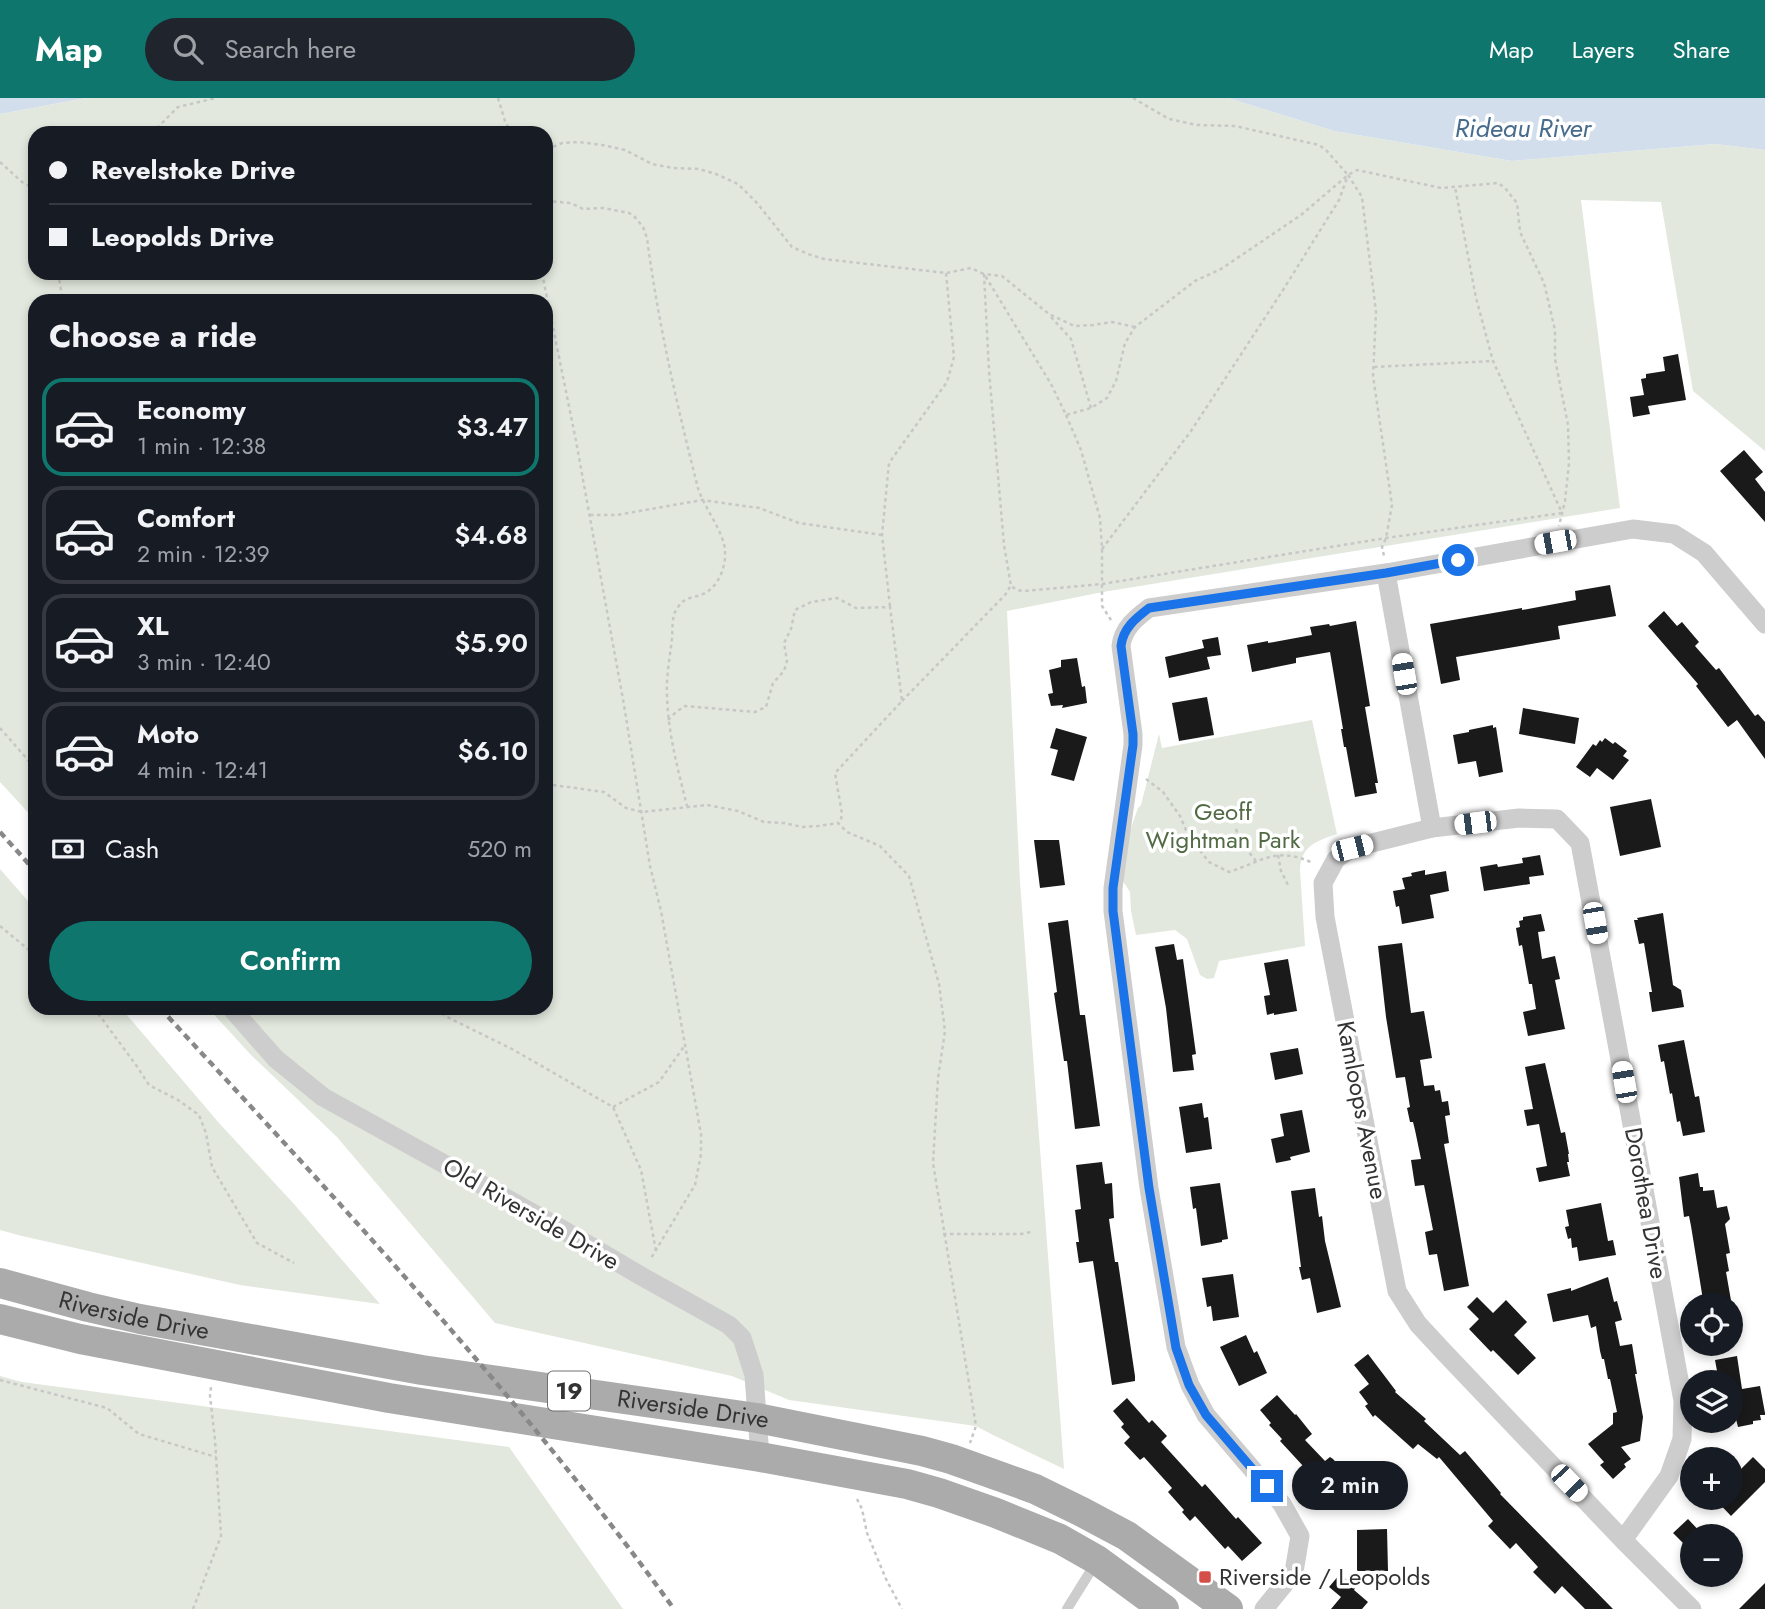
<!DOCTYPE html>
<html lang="en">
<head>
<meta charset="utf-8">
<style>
  :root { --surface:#171b24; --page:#20242c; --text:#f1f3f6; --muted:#9ea1a6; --line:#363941; --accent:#0f766e }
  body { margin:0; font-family:Jost,sans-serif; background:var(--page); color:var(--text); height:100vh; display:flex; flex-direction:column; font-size:26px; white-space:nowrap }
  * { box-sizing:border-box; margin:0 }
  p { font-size:23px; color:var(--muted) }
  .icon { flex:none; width:38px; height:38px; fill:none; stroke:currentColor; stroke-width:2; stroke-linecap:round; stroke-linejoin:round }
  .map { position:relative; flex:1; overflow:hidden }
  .drawer { position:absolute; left:28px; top:196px; width:525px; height:721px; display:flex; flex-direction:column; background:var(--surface); border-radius:21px; box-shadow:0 4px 10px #0003 }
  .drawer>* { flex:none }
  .top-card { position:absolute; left:28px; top:28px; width:525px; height:154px; border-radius:21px; box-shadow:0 4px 10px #0003; display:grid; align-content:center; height:154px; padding:0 21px; background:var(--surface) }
  .controls { position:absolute; left:1680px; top:1195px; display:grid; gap:14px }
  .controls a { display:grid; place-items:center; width:63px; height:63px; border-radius:50%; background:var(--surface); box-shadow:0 4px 10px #0003; font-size:35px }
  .end { position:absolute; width:32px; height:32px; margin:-16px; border:9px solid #1a73e8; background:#fff; box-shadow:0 0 0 4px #fff }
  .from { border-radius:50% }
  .bubble { position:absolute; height:49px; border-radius:24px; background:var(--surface); box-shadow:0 4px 10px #0003; font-size:23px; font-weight:600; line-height:49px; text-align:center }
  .car { position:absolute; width:21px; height:42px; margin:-21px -10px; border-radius:9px; box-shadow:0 0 5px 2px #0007; background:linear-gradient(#fff 24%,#345 0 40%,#fff 0 76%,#345 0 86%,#fff 0) }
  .top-card b { display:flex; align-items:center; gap:24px; height:66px; font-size:26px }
  .top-card b+b { border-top:2px solid var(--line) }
  .top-card i { width:18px; height:18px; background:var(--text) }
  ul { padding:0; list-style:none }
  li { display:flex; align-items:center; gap:21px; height:98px; margin:0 14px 10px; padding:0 7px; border:4px solid var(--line); border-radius:21px }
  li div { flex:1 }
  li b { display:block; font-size:26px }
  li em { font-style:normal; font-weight:600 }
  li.selected { border-color:var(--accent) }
  li>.icon { width:63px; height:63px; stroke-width:1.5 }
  h2 { padding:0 21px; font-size:32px; line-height:84px }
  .pay { display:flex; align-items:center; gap:18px; height:77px; padding:0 21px; font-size:26px }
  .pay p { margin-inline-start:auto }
  .cta { display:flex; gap:14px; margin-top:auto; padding:14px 21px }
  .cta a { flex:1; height:80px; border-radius:42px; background:var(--accent); color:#fff; font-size:28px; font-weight:600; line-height:80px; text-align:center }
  header { display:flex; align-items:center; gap:42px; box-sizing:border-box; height:98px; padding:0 35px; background:var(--accent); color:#fff }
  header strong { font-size:33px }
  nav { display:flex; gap:38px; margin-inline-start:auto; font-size:24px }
  .search { width:490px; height:63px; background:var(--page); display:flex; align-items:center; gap:18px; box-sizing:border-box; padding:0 24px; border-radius:38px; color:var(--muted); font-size:26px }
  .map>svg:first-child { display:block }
  .green { fill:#e2e8dd; fill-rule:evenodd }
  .water { fill:#d2deeb }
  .building { fill:#1a1a1a }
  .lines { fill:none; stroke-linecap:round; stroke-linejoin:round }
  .path { stroke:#c7c7c7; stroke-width:2.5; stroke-dasharray:3.5 3.5; stroke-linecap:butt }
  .lane { stroke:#cdcdcd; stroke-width:10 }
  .street { stroke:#cdcdcd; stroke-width:19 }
  .primary { stroke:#ababab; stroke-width:30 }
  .rail { stroke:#888; stroke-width:4.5; stroke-dasharray:7 5; stroke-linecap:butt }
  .route { stroke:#1a73e8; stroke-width:9 }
  .poi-dot { fill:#d44e4a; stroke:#fff; stroke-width:2.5 }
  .labels { text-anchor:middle; stroke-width:7; stroke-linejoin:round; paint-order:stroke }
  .shield { fill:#fff; stroke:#707070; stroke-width:2 }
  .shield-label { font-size:23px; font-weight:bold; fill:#333 }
  .park-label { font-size:24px; fill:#526b44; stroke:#fff }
  .street-label { font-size:24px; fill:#333; stroke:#fff }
  .poi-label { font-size:24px; fill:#333; stroke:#fff; text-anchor:start }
  .water-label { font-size:26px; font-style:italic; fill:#486c8d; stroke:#fff }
</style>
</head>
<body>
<header>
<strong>Map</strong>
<div class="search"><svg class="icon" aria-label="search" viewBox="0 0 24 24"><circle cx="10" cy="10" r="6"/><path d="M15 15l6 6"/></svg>Search here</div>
<nav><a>Map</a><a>Layers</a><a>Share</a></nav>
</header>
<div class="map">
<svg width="1765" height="1511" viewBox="0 0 1765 1511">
  <rect width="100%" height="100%" fill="#fff"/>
  <!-- green -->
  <g class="green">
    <path d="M86,0h1142l106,33 178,30 203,-17 50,6v301l-72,-60 -32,-189 -80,-2 39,308 -517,84 -96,19 13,271 44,587 -71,-34 -17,-9 -187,-26 -57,-24 -237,-53 -158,-186 -86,-82 -43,-47h338v-707h-511v519l-35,-38v-668zM35,35h511v140h-511z"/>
    <path d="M1312,622l25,114c-20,7 -36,11 -37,36l5,76 -86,15 -5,17 -7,1 -7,-4 -13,-36 -12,-9 -39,5 -5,-24 -1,-19 -9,-14 5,-36 12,-34 3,-3 18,-71 3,14z"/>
    <polygon points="0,771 35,811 35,910 121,910 219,1025 294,1106 380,1206 240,1187 22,1138 0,1132"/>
    <polygon points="0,1278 22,1284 509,1349 623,1511 0,1511"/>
  </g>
  <!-- water -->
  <g class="water">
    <polygon points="0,0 86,0 0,16"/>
    <polygon points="1228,0 1765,0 1765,52 1715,46 1512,63 1334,33"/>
  </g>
  <!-- building -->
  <g class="building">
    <polygon points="1678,256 1686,302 1648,308 1650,316 1633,319 1630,299 1644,297 1641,281 1646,280 1646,276 1665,273 1663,259"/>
    <polygon points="1744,352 1763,374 1755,381 1765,394 1765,424 1720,373"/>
    <polygon points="1610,487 1616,518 1558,528 1560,541 1456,559 1460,582 1441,586 1430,526 1522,510 1522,512 1576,502 1575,493"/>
    <polygon points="1664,513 1677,528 1682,524 1699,544 1695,548 1716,572 1719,570 1755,618 1758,616 1765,624 1765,661 1737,622 1728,629 1696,588 1698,586 1648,528"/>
    <polygon points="1356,523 1370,608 1365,609 1378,685 1375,685 1377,695 1355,699 1346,649 1344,649 1341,631 1343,631 1330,554 1296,560 1296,565 1252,574 1247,547 1268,543 1268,545 1312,537 1310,529 1329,526 1330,528"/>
    <polygon points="1218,539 1221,557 1207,559 1210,571 1169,580 1165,559 1204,550 1202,542"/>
    <polygon points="1077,560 1082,589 1085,588 1087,605 1062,610 1063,607 1051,608 1048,596 1053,595 1049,572 1061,569 1061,562"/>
    <polygon points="1207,599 1214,637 1179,643 1172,605"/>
    <polygon points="1523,610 1579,620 1575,646 1519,636"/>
    <polygon points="1493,627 1493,630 1496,629 1503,674 1479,679 1476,663 1458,666 1453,637 1469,634 1469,632"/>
    <polygon points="1056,630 1087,639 1074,683 1051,677 1058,652 1050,650"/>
    <polygon points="1605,640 1613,646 1615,644 1627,653 1623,658 1629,662 1613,682 1597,670 1590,679 1576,669 1593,646 1596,648 1600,642 1602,644"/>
    <polygon points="1651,701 1661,749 1620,758 1610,709"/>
    <polygon points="1034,742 1059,742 1065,787 1040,790"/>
    <polygon points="1540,757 1544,777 1529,779 1530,786 1484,793 1480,769 1497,766 1498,769 1523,765 1522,760"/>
    <polygon points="1425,772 1425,777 1446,773 1449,793 1430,797 1434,820 1402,826 1399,808 1396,809 1393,793 1405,791 1402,780 1412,778 1411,775"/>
    <polygon points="1663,815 1673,887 1681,892 1684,909 1652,914 1649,894 1652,894 1644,845 1639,846 1634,822 1638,822 1637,820"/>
    <polygon points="1541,816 1545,833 1538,834 1542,861 1555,858 1560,881 1555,882 1565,931 1528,938 1523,914 1536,911 1532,886 1529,886 1522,847 1519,848 1516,830 1520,829 1519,823 1523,822 1523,819"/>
    <polygon points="1068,822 1080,917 1085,917 1100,1028 1075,1031 1067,963 1064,963 1054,895 1057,894 1048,825"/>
    <polygon points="1402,845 1411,915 1424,913 1432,960 1420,962 1424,988 1434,987 1435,993 1440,992 1442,1004 1448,1003 1450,1017 1445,1018 1449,1045 1444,1046 1469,1188 1444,1193 1437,1156 1429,1157 1425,1134 1433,1132 1424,1087 1415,1088 1411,1062 1421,1061 1415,1032 1413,1024 1410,1024 1407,1010 1410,1009 1405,979 1396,980 1386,919 1378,848"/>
    <polygon points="1174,846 1177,862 1183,861 1196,956 1192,957 1194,972 1173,974 1166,910 1155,849"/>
    <polygon points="1288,861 1297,913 1274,917 1274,915 1267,917 1264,898 1270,897 1264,865"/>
    <polygon points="1684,942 1695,999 1699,998 1705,1034 1683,1038 1680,1023 1677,1024 1672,995 1670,996 1664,963 1661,964 1658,947"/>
    <polygon points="1298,950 1303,976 1275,982 1270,955"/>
    <polygon points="1545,965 1561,1035 1565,1034 1569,1056 1568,1056 1569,1064 1567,1064 1570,1078 1539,1084 1536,1070 1547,1068 1539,1026 1527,1028 1524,1012 1533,1011 1525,969"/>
    <polygon points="1202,1005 1204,1020 1208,1019 1212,1051 1186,1055 1179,1009"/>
    <polygon points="1302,1012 1310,1054 1290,1059 1291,1062 1276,1065 1271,1041 1284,1038 1280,1016"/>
    <polygon points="1102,1064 1105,1086 1112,1085 1114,1120 1109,1121 1115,1164 1118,1164 1135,1278 1135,1283 1112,1287 1093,1163 1079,1165 1076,1144 1079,1144 1075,1112 1081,1111 1076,1067"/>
    <polygon points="1698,1075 1700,1089 1703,1089 1703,1093 1714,1092 1717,1110 1727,1108 1730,1121 1725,1126 1730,1155 1726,1156 1729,1173 1726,1174 1732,1208 1704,1208 1691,1128 1689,1118 1684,1119 1679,1079"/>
    <polygon points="1220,1085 1228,1141 1222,1142 1222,1144 1201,1148 1196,1110 1193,1111 1190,1089"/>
    <polygon points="1315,1090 1319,1119 1322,1118 1325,1143 1341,1209 1317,1215 1310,1180 1302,1182 1299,1169 1301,1169 1291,1093"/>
    <polygon points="1601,1105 1608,1143 1613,1142 1616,1157 1579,1163 1577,1149 1572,1150 1571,1140 1568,1141 1565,1129 1569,1128 1566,1112"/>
    <polygon points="1233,1176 1239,1219 1213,1223 1211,1208 1207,1209 1202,1180"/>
    <polygon points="1608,1179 1614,1204 1617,1203 1622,1222 1615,1224 1620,1248 1632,1246 1637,1276 1635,1276 1643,1319 1640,1343 1621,1349 1631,1361 1624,1366 1626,1369 1613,1381 1600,1367 1604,1364 1588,1346 1613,1326 1613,1315 1617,1314 1610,1281 1608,1281 1604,1261 1602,1261 1600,1253 1596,1228 1591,1230 1588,1217 1553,1224 1547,1196 1571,1190 1571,1193"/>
    <polygon points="1477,1199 1493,1215 1506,1202 1527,1224 1514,1237 1536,1260 1518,1277 1493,1252 1491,1254 1469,1231 1479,1221 1467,1209"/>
    <polygon points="1246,1237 1254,1255 1257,1253 1267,1275 1239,1288 1220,1249"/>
    <polygon points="1368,1256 1396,1293 1395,1294 1426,1321 1424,1323 1460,1357 1465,1353 1501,1395 1500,1396 1613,1511 1585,1511 1562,1488 1555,1496 1533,1474 1538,1469 1516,1445 1510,1451 1488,1428 1493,1423 1439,1359 1437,1361 1418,1346 1413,1351 1375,1317 1373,1319 1365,1308 1368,1306 1359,1294 1369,1286 1354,1267"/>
    <polygon points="1737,1258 1742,1291 1760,1288 1765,1315 1765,1317 1760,1317 1761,1322 1753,1323 1753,1326 1738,1329 1736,1321 1731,1322 1731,1284 1719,1284 1715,1262"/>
    <polygon points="1277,1297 1295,1317 1296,1316 1312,1336 1305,1342 1325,1363 1330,1359 1333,1361 1359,1390 1340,1408 1280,1343 1282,1341 1269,1327 1271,1325 1260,1312"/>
    <polygon points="1127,1300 1149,1325 1152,1322 1167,1338 1161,1344 1202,1389 1205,1386 1236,1421 1238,1419 1262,1445 1242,1463 1228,1448 1225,1451 1195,1418 1190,1423 1182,1414 1184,1412 1168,1394 1172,1390 1144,1359 1140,1362 1124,1345 1130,1339 1121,1329 1124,1326 1113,1313"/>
    <polygon points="1753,1359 1765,1371 1765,1384 1731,1418 1714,1400 1731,1400 1731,1381"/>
    <polygon points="1688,1421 1704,1438 1692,1438 1692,1454 1673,1435"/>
    <polygon points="1387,1431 1388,1473 1357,1473 1357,1432"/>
    <polygon points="1340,1476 1356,1489 1354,1492 1368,1504 1362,1511 1331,1511 1341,1499 1329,1489"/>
    <polygon points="1765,1485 1765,1511 1739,1511"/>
  </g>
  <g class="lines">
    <!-- path -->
    <g class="path">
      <polyline points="498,0 505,23 511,35"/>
      <polyline points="1133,0 1169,21 1197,27 1235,28 1319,47 1326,52 1348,77 1357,72 1441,90 1498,85 1505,90 1517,105 1520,134 1544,185 1555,232 1555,261 1568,327 1569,365 1565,403 1559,428"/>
      <polyline points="152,35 178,9 216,0"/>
      <polyline points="546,49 555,48 562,45 579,44 602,47 625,52 652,66 673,70 699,71 716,76 738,86 757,105 792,149 808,156 824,161 946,175 971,170 984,176 1051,286 1066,317 1091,310 1107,300 1116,283 1125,245 1135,229 1195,183 1221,171 1301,117 1348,77"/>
      <polyline points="0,64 22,84 35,91"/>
      <polyline points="1348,77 1362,99 1376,214 1373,278 1392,407 1386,440 1382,449 1384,458"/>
      <path d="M546,103l25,2 12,6 20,-1 26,5 5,3 9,11 4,11c11,84 30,168 51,250 6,20 27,45 27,64 1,17 -8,37 -24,43 -10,3 -17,3 -23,12 -7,9 -5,20 -6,31 -2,19 -6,38 -5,58 1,37 11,74 20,110"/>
      <polyline points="60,175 59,181 63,203"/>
      <polyline points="542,175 576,343 624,607 650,768 661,813 701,1036 701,1056 695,1087 650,1162"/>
      <polyline points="1051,219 1071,241 1091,310"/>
      <polyline points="1135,229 1112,224 1093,227 1074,228 1049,216 1002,178 984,176 989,273 1004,447 1011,488 1017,492 1024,493 1102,486 1386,440 1562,415 1493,263 1476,200 1455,89"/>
      <polyline points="1374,269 1493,263"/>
      <polyline points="1066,317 1081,352 1100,420 1102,451 1102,508 1111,522"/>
      <polyline points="590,417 617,417 702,402 759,410 799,425 882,437"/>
      <polyline points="1102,451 1191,333 1283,192 1339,102 1347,80"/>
      <polyline points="890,508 882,437 889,365 947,284 954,259 946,175"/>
      <polyline points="902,603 1005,497 1010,489"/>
      <polyline points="668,622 676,614 685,608 755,614 766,609 773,585 784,573 787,563 784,545 791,531 795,512 811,504 837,500 856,510 890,509 902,603 835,675 842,716 841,721 838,725"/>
      <polyline points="0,630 35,670"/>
      <path d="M1146,681l17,13 17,24 9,21 20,25 20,10c34,-11 47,-26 84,-9"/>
      <polyline points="546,686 604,694 626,710 642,714 707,707 738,713 764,724 784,725 803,729 818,728 838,725 847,734 880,748 909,778 939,886 945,933 938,980 933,1065 976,1328 970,1345"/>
      <polyline points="1236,731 1240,743 1256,763"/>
      <polyline points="1278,757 1281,773 1288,787"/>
      <polyline points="0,828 35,857"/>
      <polyline points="94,910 136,967 149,987 178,1002 199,1017 206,1035 212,1069 257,1145 294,1165"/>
      <polyline points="437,910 445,918 512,951 613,1009 641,1072 656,1153"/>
      <polyline points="613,1009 659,984 685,947"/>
      <polyline points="943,1136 1021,1136 1031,1134"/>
      <polyline points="0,1282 107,1310 139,1336 216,1359"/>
      <polyline points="857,1401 862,1411 867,1435 886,1481 902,1511"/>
      <polyline points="193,1511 221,1438 215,1342 210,1298 211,1289"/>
    </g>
    <!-- lane -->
    <polyline class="lane" points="1067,1511 1095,1466"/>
    <!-- street -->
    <g class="street">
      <polyline points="1386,475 1432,730"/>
      <polyline points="231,910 276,961 323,999 558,1129 641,1178 729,1227 742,1240 754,1277 760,1359"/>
      <polyline points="1623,1442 1669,1378 1682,1341 1683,1303 1580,745 1557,721 1519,720 1432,730 1352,750 1336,761 1323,785 1325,819 1397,1193 1418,1226 1443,1253 1623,1442 1692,1511"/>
      <path d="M1264,1511l30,-37 6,-36 -18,-32 -76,-89 -16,-30 -14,-38 -27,-159 -36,-277v-23l20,-143v-11l-12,-88c2,-18 15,-28 28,-38l237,-35 247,-44 41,5 30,19 61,71"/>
    </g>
    <!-- primary -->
    <g class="primary">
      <path id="s1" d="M0,1185l88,24 52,12 282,51 335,48 165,33 29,8 84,30 47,23 45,24 101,73"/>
      <polyline points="0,1221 80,1241 389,1300 760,1359 907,1386 939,1395 996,1415 1060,1441 1097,1462 1164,1511"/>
    </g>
    <!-- rail -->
    <g class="rail">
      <polyline points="0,734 35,773"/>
      <path d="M160,910c179,194 359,387 514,601"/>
    </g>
  </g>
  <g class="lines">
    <!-- route -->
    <path class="route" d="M1267,1388l-61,-71 -17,-30 -13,-37 -27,-160 -36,-277v-23l20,-143v-11l-12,-88c2,-18 15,-28 28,-38l237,-35 72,-13"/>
  </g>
  <!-- markers -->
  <rect class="poi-dot" x="1198" y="1472" width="14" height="14" rx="3.5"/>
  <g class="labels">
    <!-- shield labels -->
    <rect class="shield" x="548" y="1273.5" width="42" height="39" rx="5"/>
    <g class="shield-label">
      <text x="569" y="1301">19</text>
    </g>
    <!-- park labels -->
    <g class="park-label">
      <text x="1223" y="722">Geoff<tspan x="1223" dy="28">Wightman Park</tspan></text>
    </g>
    <!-- street labels -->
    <g class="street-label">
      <text transform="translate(1362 1012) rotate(79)" y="8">Kamloops Avenue</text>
      <text transform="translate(1646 1105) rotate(80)" y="8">Dorothea Drive</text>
      <text transform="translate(531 1116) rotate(30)" y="8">Old Riverside Drive</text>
      <text dy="8" stroke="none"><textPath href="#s1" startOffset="138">Riverside Drive</textPath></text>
      <text dy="8" stroke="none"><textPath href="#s1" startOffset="705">Riverside Drive</textPath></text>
    </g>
    <!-- poi labels -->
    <g class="poi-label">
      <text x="1219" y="1487">Riverside / Leopolds</text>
    </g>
    <!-- water labels -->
    <g class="water-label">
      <text x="1523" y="39">Rideau River</text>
    </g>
  </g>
</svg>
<div class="controls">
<a><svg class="icon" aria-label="locate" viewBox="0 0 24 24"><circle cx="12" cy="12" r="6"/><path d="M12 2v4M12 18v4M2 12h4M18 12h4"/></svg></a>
<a><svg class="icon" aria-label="layers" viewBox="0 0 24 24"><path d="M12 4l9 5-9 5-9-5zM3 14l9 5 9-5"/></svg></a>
<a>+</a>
<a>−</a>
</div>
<i class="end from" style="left:1458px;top:462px"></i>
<i class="end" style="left:1267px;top:1388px"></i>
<div class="bubble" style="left:1292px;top:1363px;width:116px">2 min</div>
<i class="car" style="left:1555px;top:444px;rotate:260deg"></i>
<i class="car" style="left:1404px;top:576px;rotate:350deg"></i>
<i class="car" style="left:1475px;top:725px;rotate:263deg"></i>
<i class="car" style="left:1352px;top:750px;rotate:76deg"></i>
<i class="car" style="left:1595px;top:825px;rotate:170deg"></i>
<i class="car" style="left:1624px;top:984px;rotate:350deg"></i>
<i class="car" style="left:1569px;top:1385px;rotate:136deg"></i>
<div class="top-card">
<b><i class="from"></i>Revelstoke Drive</b>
<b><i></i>Leopolds Drive</b>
</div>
<section class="drawer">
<h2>Choose a ride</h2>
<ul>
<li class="selected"><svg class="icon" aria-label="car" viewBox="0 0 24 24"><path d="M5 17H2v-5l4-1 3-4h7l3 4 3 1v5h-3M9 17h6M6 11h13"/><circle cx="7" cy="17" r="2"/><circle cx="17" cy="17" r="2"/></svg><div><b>Economy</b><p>1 min · 12:38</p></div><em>$3.47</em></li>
<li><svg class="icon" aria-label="car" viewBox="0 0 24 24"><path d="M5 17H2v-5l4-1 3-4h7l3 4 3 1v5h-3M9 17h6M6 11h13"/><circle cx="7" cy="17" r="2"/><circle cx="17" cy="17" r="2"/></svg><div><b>Comfort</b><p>2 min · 12:39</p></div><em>$4.68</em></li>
<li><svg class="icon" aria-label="car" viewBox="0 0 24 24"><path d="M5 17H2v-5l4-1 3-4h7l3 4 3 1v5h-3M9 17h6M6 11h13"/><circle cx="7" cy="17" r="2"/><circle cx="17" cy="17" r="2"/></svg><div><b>XL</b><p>3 min · 12:40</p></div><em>$5.90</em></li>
<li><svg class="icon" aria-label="car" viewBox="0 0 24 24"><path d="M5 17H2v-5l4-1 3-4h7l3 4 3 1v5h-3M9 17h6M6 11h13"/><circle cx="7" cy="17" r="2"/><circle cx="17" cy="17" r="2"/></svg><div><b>Moto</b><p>4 min · 12:41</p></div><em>$6.10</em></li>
</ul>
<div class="pay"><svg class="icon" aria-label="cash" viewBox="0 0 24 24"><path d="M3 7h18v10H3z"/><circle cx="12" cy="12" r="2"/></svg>Cash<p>520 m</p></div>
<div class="cta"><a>Confirm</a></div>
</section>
</div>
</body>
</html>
